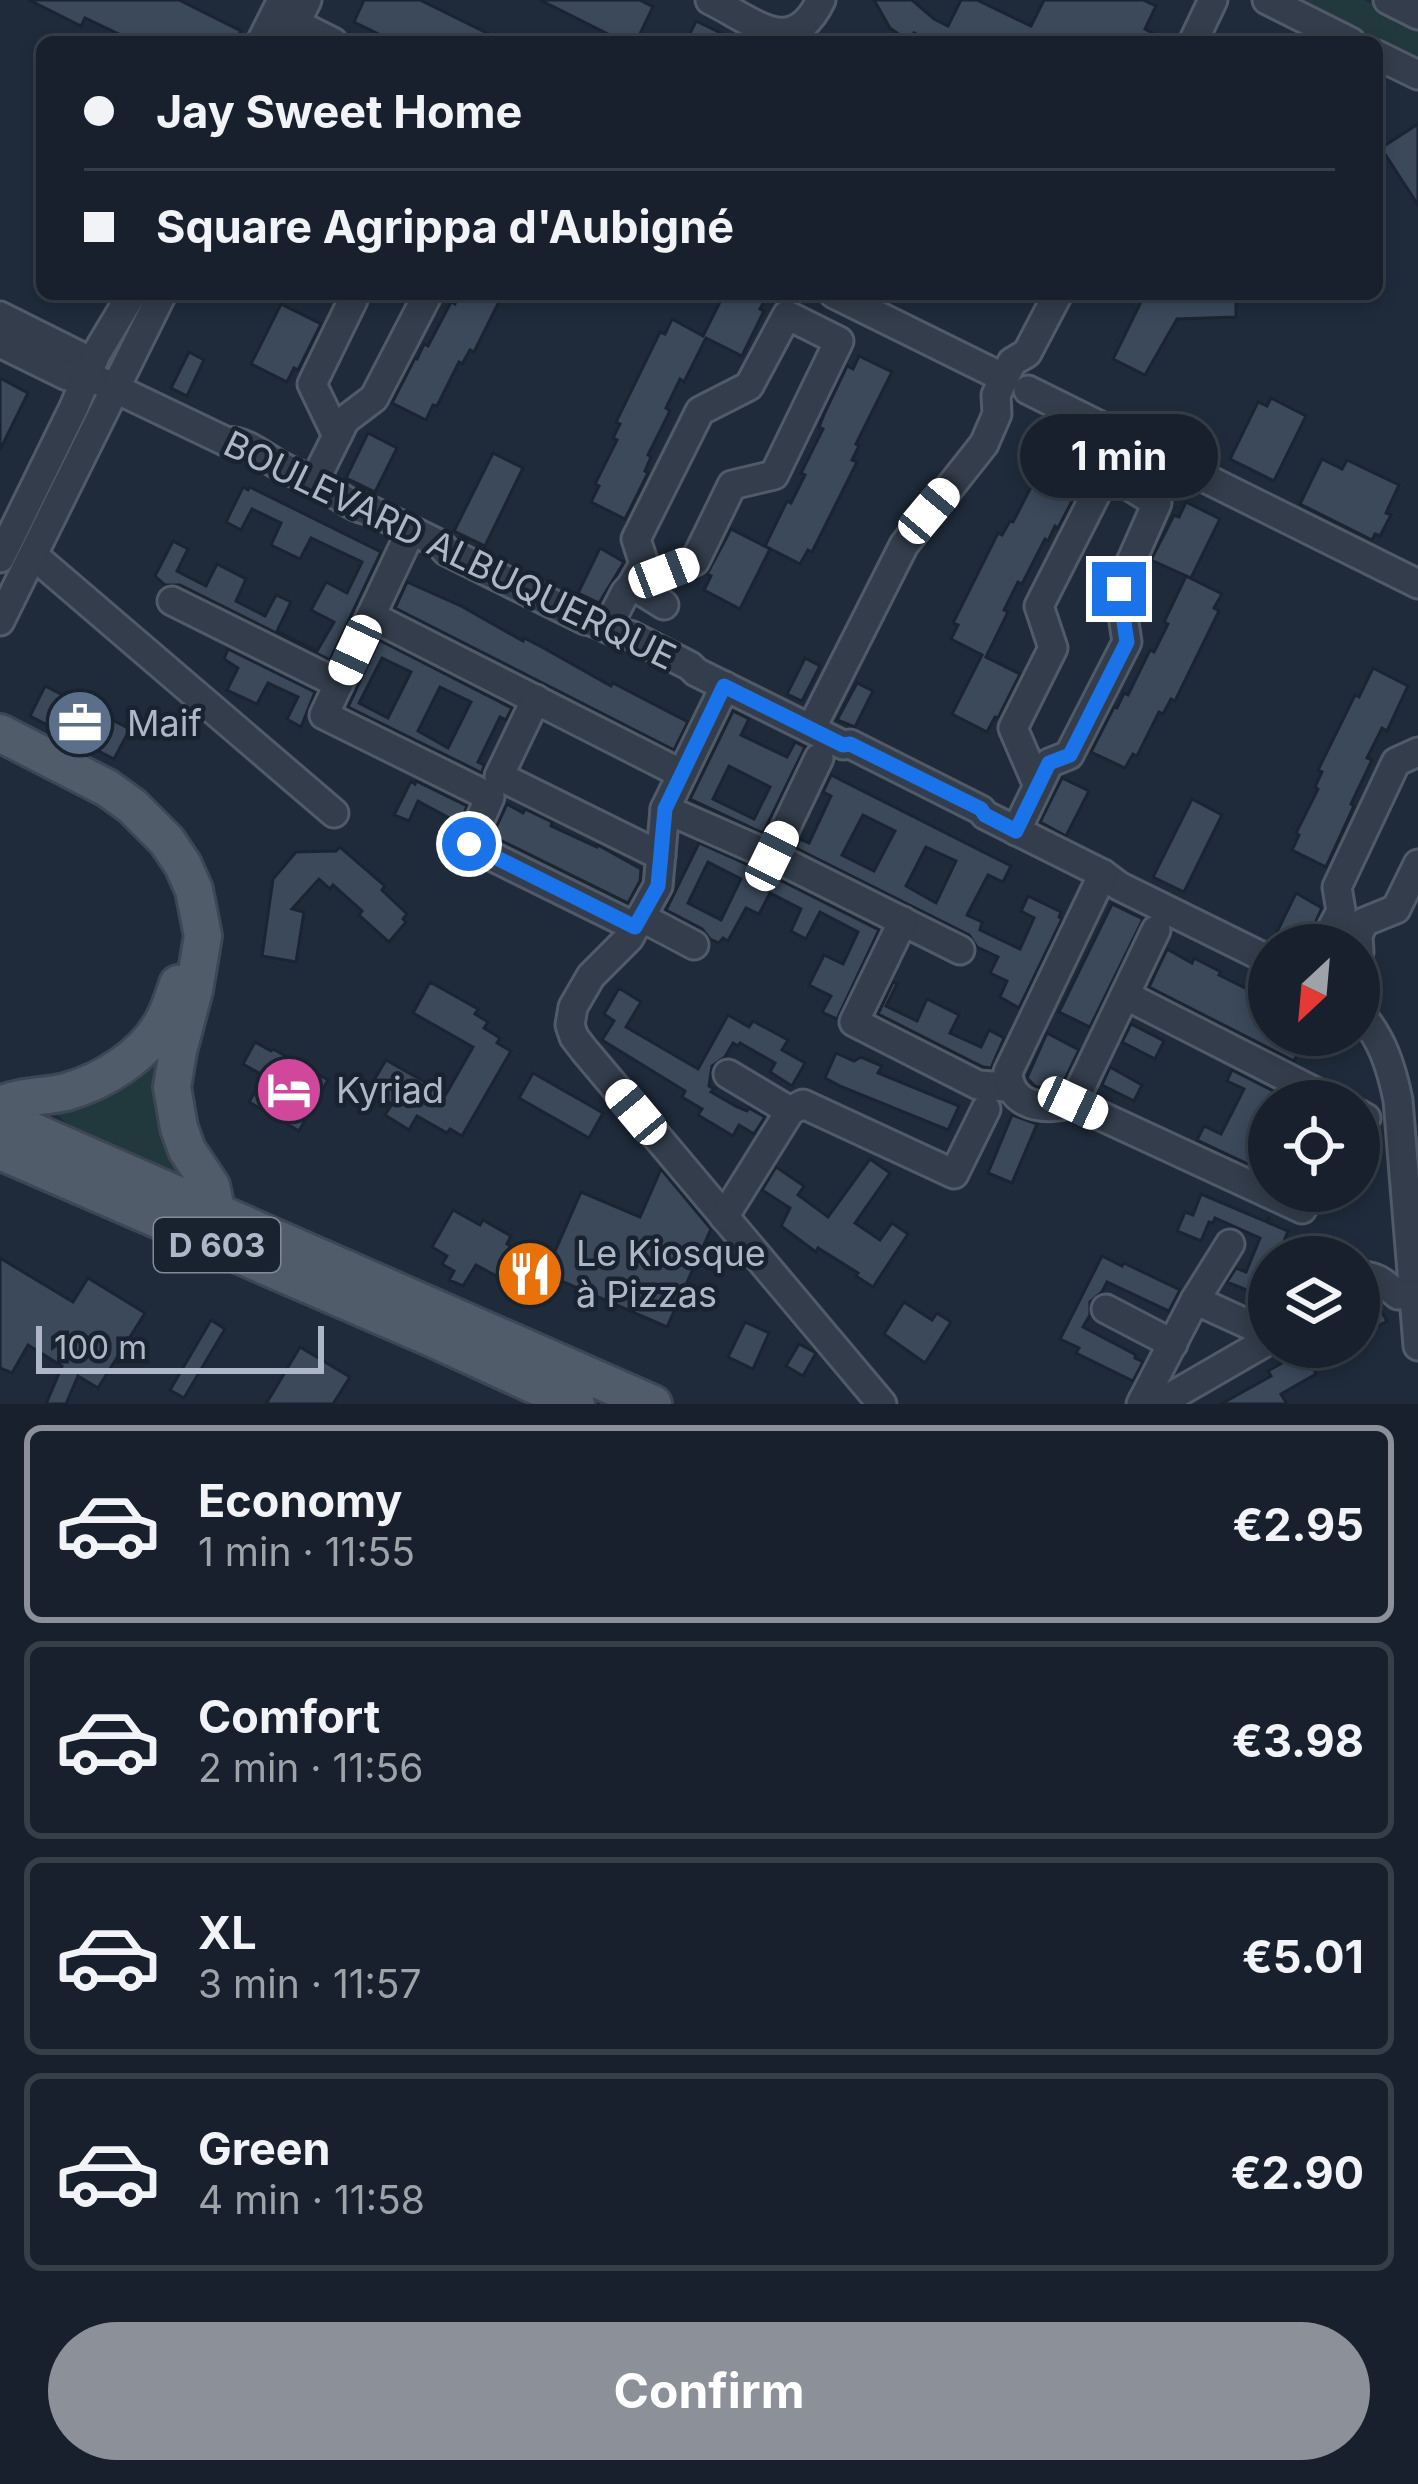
<!DOCTYPE html>
<html lang="en">
<head>
<meta charset="utf-8">
<style>
  :root { --surface:#17202c; --page:#242d38; --text:#f1f3f6; --muted:#9ea3a9; --line:#363e48; --accent:#8c9099 }
  body { margin:0; font-family:Inter,sans-serif; background:var(--page); color:var(--text); height:100vh; display:flex; flex-direction:column; font-size:45px; white-space:nowrap }
  * { box-sizing:border-box; margin:0 }
  p { font-size:39px; color:var(--muted) }
  .icon { flex:none; width:66px; height:66px; fill:none; stroke:currentColor; stroke-width:2; stroke-linecap:round; stroke-linejoin:round }
  .map { position:relative; height:1404px; overflow:hidden }
  .drawer { display:flex; flex-direction:column; background:var(--surface); flex:1 }
  .drawer>* { flex:none }
  .guide { position:absolute; left:36px; top:36px; width:1347px; height:264px; border-radius:18px; box-shadow:0 6px 18px #0003,0 0 0 3px var(--line); display:grid; align-content:center; height:264px; padding:0 48px; background:var(--surface) }
  .needle { width:78px; rotate:206deg }
  .fabs { position:absolute; left:1248px; top:924px; display:grid; gap:24px }
  .fabs a { display:grid; place-items:center; width:132px; height:132px; border-radius:50%; background:var(--surface); box-shadow:0 6px 18px #0003,0 0 0 3px var(--line); font-size:60px }
  .scale { position:absolute; left:36px; bottom:30px; width:288px; box-sizing:border-box; padding-left:12px; border:6px solid #aeb7c7; border-top:0; font-size:33px; line-height:42px; white-space:nowrap; color:#aeb7c7; -webkit-text-stroke:9px #19222f; paint-order:stroke }
  .end { position:absolute; width:54px; height:54px; margin:-27px; border:15px solid #1a73e8; background:#fff; box-shadow:0 0 0 6px #fff }
  .from { border-radius:50% }
  .bubble { position:absolute; height:84px; border-radius:42px; background:var(--surface); box-shadow:0 6px 18px #0003,0 0 0 3px var(--line); font-size:39px; font-weight:700; line-height:84px; text-align:center }
  .car { position:absolute; width:36px; height:72px; margin:-36px -18px; border-radius:15px; box-shadow:0 0 9px 3px #0007; background:linear-gradient(#fff 24%,#345 0 40%,#fff 0 76%,#345 0 86%,#fff 0) }
  .guide b { display:flex; align-items:center; gap:42px; height:114px; font-size:45px }
  .guide b+b { border-top:3px solid var(--line) }
  .guide i { width:30px; height:30px; background:var(--text) }
  ul { padding:21px 0 0; list-style:none }
  li { display:flex; align-items:center; gap:36px; height:198px; margin:0 24px 18px; padding:0 24px; border:6px solid var(--line); border-radius:18px }
  li div { flex:1 }
  li b { display:block; font-size:45px }
  li em { font-style:normal; font-weight:700 }
  li.active { border-color:var(--accent) }
  li>.icon { width:108px; height:108px; stroke-width:1.5 }
  .cta { display:flex; gap:24px; margin-top:auto; padding:24px 48px }
  .cta a { flex:1; height:138px; border-radius:72px; background:var(--accent); color:#fff; font-size:48px; font-weight:700; line-height:138px; text-align:center }
  .map>svg:first-child { display:block }
  .green { fill:#21383c }
  .building { fill:#3b495b; stroke:#1b2431; stroke-width:3; fill-rule:evenodd }
  .lines { fill:none; stroke-linecap:round; stroke-linejoin:round }
  .minor-casing { stroke:#515a68; stroke-width:33 }
  .major-casing { stroke:#3d4654; stroke-width:42 }
  .minor { stroke:#333d4b; stroke-width:27 }
  .major { stroke:#515c6b; stroke-width:36 }
  .route { stroke:#1a73e8; stroke-width:15 }
  .labels { text-anchor:middle; stroke-width:9; stroke-linejoin:round; paint-order:stroke }
  .shield { fill:#19222f; stroke:#818a99; stroke-width:3 }
  .shield-label { font-size:33px; font-weight:bold; fill:#aeb7c7 }
  .street-label { font-size:36px; fill:#aeb7c7; stroke:#19222f }
  .poi-label { font-size:36px; fill:#aeb7c7; stroke:#19222f; text-anchor:start }
</style>
</head>
<body>
<div class="map">
<svg width="1418" height="1404" viewBox="0 0 1418 1404">
  <rect width="100%" height="100%" fill="#1f2b3b"/>
  <!-- green -->
  <g class="green">
    <polygon points="1288,0 1364,0 1418,27 1418,66 1377,42 1371,42"/>
    <polygon points="164,1032 182,1173 166,1170 70,1127 59,1116 52,1103"/>
  </g>
  <!-- building -->
  <g class="building">
    <polygon points="29,0 179,0 241,31 235,42 125,42 127,38 85,18 81,26"/>
    <polygon points="364,0 420,0 505,42 395,42 354,22"/>
    <polygon points="540,0 640,0 653,7 636,42 624,42"/>
    <polygon points="874,0 912,0 934,19 948,26 961,0 977,0 1031,26 1044,0 1143,0 1156,6 1145,29 1170,42 933,42 914,33 908,41 890,28"/>
    <polygon points="696,21 739,42 686,42"/>
    <polygon points="1418,124 1418,205 1381,148"/>
    <polygon points="459,294 503,294 474,352 470,350 462,364 459,362 437,406 433,405 426,420 392,403 415,358 417,359 424,344 428,346 451,302 455,304"/>
    <polygon points="724,294 768,294 760,309 764,311 742,356 706,338 684,382 680,379 666,408 670,411 648,455 651,457 645,471 648,473 625,519 591,502 599,486 595,484 617,440 613,438 620,424 616,422 660,332 665,334 672,319 703,336"/>
    <polygon points="1135,294 1236,294 1236,317 1177,319 1145,375 1113,359 1141,302"/>
    <polygon points="281,304 321,324 298,370 294,368 287,382 251,364"/>
    <polygon points="189,352 204,360 187,396 171,388"/>
    <polygon points="859,356 892,372 856,444 859,446 852,460 857,462 812,552 808,550 800,564 765,546 787,501 791,503 805,475 801,473 823,429 819,427 825,412 847,366 853,369"/>
    <polygon points="0,378 28,393 0,450"/>
    <polygon points="1271,398 1306,416 1274,481 1230,459 1258,402 1267,406"/>
    <polygon points="368,433 397,448 375,492 346,478"/>
    <polygon points="1050,450 1081,466 1074,478 1082,482 1058,528 1055,526 1048,541 1045,539 1022,584 1018,582 1004,610 1008,612 986,657 1020,674 998,718 995,717 987,732 952,714 982,655 951,639 958,625 953,623 998,533 1002,535 1010,521 1013,522"/>
    <polygon points="493,453 523,468 485,546 454,531"/>
    <polygon points="1322,459 1342,469 1347,460 1399,485 1386,513 1391,515 1380,536 1375,534 1372,540 1300,504"/>
    <polygon points="243,487 248,490 250,487 381,552 330,660 180,585 165,585 155,576 173,541 188,549 177,571 206,586 217,564 246,579 236,601 265,616 276,595 291,602 277,631 317,651 334,622 311,610 326,582 347,593 362,562 311,538 300,559 271,545 281,523 252,509 241,530 226,522"/>
    <polygon points="1186,502 1220,519 1191,578 1151,560 1174,515 1179,517"/>
    <polygon points="731,529 770,549 740,609 704,590 711,576 707,574"/>
    <polygon points="600,548 624,562 599,603 578,593"/>
    <polygon points="1186,576 1222,594 1214,608 1219,611 1175,701 1171,699 1163,714 1159,712 1137,756 1133,754 1125,768 1091,752 1114,707 1117,708 1124,693 1128,695 1150,650 1154,652 1168,624 1164,622"/>
    <polygon points="407,582 461,606 523,641 524,638 540,646 611,686 613,683 688,722 674,750 395,608"/>
    <path d="M379,640l133,68 -6,12 -6,-3 -22,45 6,3 -2,8 -134,-66zM382,658l29,14 -23,46 -29,-15zM440,687l31,15 -23,46 -30,-17z"/>
    <polygon points="228,649 315,692 301,727 287,719 298,697 268,683 257,704 227,690 238,668 224,659"/>
    <polygon points="805,658 820,666 802,701 787,694"/>
    <polygon points="1373,668 1408,686 1387,731 1382,728 1367,758 1372,760 1351,804 1354,806 1326,867 1292,850 1299,835 1296,833 1318,789 1315,787 1322,772 1318,770 1355,695 1359,697"/>
    <polygon points="857,683 873,691 855,727 837,720"/>
    <polygon points="45,686 130,729 114,759 30,716"/>
    <path d="M733,711l16,8 -8,16 46,22 8,-15 10,5 -42,86 -73,-34zM729,766l41,21 -16,32 -41,-20z"/>
    <path d="M831,775l180,91 -8,16 -15,-7 -21,40 15,7 -2,8 40,19 14,-31 -13,-7 7,-15 33,16 -2,5 3,2 -43,89 -19,-11 7,-16 -17,-8 8,-16 -21,-10 -8,-12 -173,-87 4,-9 9,4 22,-47 -8,-4zM863,815l32,16 -21,40 -32,-16zM926,847l30,14 -20,42 -30,-17z"/>
    <polygon points="1062,778 1089,791 1066,836 1040,822"/>
    <polygon points="411,781 415,784 416,781 467,806 452,843 441,837 449,818 418,801 409,821 394,815"/>
    <polygon points="1192,799 1222,815 1184,892 1153,877"/>
    <polygon points="507,804 523,813 525,809 552,822 551,826 597,847 598,845 641,869 640,881 628,903 492,836"/>
    <path d="M699,843l65,29 115,58 -42,89 -15,-7 9,-16 -22,-11 15,-30 19,9 15,-32 -38,-20 -14,27 -15,-8 10,-22 -31,-16 -11,21 -13,-6 -18,33 -5,-3 -4,5 -9,-4 -8,-10 -36,-19zM708,862l33,17 -20,41 -33,-17z"/>
    <polygon points="340,847 385,886 382,890 407,914 403,919 406,922 389,942 359,915 362,911 333,885 330,889 319,879 292,909 304,912 296,962 262,956 273,879 296,852 336,851"/>
    <polygon points="1296,893 1322,908 1305,945 1289,945 1274,938"/>
    <polygon points="1112,904 1143,919 1090,1027 1059,1012"/>
    <polygon points="1167,949 1192,963 1194,958 1221,972 1219,975 1269,1000 1269,1035 1307,1035 1294,1061 1149,987"/>
    <polygon points="430,982 478,1009 475,1014 488,1022 484,1028 500,1038 497,1043 511,1051 462,1136 450,1129 447,1133 417,1116 409,1130 385,1115 392,1104 368,1090 386,1060 446,1094 473,1047 413,1013"/>
    <polygon points="893,982 897,984 886,1006 917,1021 927,999 959,1015 950,1033 981,1047 989,1030 1004,1038 991,1068 983,1067 878,1014"/>
    <polygon points="619,988 641,1002 626,1027 698,1069 728,1015 749,1027 753,1021 788,1040 782,1050 805,1063 792,1086 770,1072 775,1063 740,1043 738,1046 733,1043 725,1057 712,1066 709,1086 714,1089 711,1092 737,1107 747,1111 749,1108 765,1117 754,1134 739,1125 733,1136 698,1115 702,1109 682,1097 685,1091 602,1040 614,1021 604,1014"/>
    <polygon points="1131,1024 1164,1041 1155,1059 1122,1042"/>
    <polygon points="1047,1033 1079,1050 1061,1087 1036,1087 1027,1078"/>
    <polygon points="255,1042 271,1051 273,1049 328,1080 299,1131 249,1102 264,1076 243,1064"/>
    <polygon points="836,1053 854,1061 861,1057 882,1066 878,1073 959,1106 948,1130 842,1087 825,1078"/>
    <polygon points="1110,1067 1142,1085 1134,1101 1102,1085"/>
    <polygon points="1232,1070 1293,1101 1269,1101 1269,1112 1251,1148 1269,1157 1269,1174 1197,1140 1204,1126 1221,1134 1244,1089 1227,1081"/>
    <polygon points="533,1073 603,1113 589,1138 519,1098"/>
    <polygon points="1012,1115 1037,1124 1012,1183 988,1173"/>
    <polygon points="870,1159 890,1173 855,1223 880,1240 892,1223 908,1234 873,1287 856,1276 858,1273 818,1248 816,1252 781,1226 790,1208 762,1190 776,1167 804,1186 798,1195 828,1217"/>
    <polygon points="661,1169 711,1229 667,1327 545,1274 581,1192 640,1217"/>
    <polygon points="1201,1194 1267,1222 1269,1217 1269,1223 1288,1231 1278,1257 1269,1257 1269,1277 1261,1296 1227,1282 1236,1268 1246,1272 1260,1238 1215,1218 1213,1223 1209,1222 1201,1241 1177,1231 1185,1212 1193,1215"/>
    <polygon points="453,1210 480,1225 483,1220 511,1236 507,1244 538,1262 530,1281 516,1275 511,1284 476,1265 463,1286 449,1280 454,1271 442,1264 447,1256 432,1247"/>
    <polygon points="1102,1256 1122,1266 1124,1263 1180,1290 1169,1311 1107,1282 1102,1292 1090,1302 1090,1315 1083,1327 1136,1355 1135,1358 1143,1362 1133,1381 1076,1353 1079,1348 1060,1339"/>
    <polygon points="0,1258 73,1302 88,1278 145,1313 98,1388 78,1376 66,1404 46,1404 62,1366 28,1345 12,1373 0,1368"/>
    <polygon points="904,1302 932,1320 937,1313 951,1322 925,1363 884,1334"/>
    <polygon points="1376,1302 1387,1321 1359,1337 1359,1312"/>
    <polygon points="211,1320 225,1329 184,1398 170,1390"/>
    <polygon points="745,1322 769,1333 753,1369 728,1357"/>
    <polygon points="799,1344 816,1353 803,1376 786,1366"/>
    <polygon points="300,1347 350,1377 333,1404 266,1404"/>
    <polygon points="1310,1347 1354,1347 1314,1370 1316,1374 1281,1394 1287,1404 1221,1404 1271,1376 1268,1371"/>
  </g>
  <g class="lines">
    <!-- minor casing -->
    <g class="minor-casing">
      <g id="minor">
        <path d="M710,0c45,22 82,60 111,0"/>
        <polyline points="1267,0 1351,42"/>
        <polyline points="1388,0 1418,15"/>
        <polyline points="305,28 333,42"/>
        <polyline points="261,42 282,0"/>
        <polyline points="286,42 307,0"/>
        <polyline points="1193,42 1213,0"/>
        <polyline points="1377,55 1418,75"/>
        <polyline points="834,294 998,375"/>
        <polygon points="787,315 839,341 774,475 732,485 695,561 632,585 644,564 636,539 700,411 749,386"/>
        <polyline points="0,316 78,355 87,375"/>
        <path d="M0,343l67,33 20,-1 138,66c21,0 35,13 52,23 16,10 37,15 53,26 13,9 26,19 42,21l69,34 5,6 139,69c17,2 28,15 45,15l60,31 6,6 147,73 7,-1 131,66 4,5 118,59 16,12 150,74"/>
        <polyline points="1028,390 1418,584"/>
        <polyline points="337,436 312,384 353,300 351,294"/>
        <polyline points="314,482 345,420 374,398 428,294"/>
        <polyline points="411,531 324,715 490,797 469,845 635,927"/>
        <polyline points="33,555 334,813"/>
        <polyline points="0,558 74,407 96,354 132,294"/>
        <polyline points="172,601 339,684"/>
        <polyline points="371,616 682,774"/>
        <polyline points="0,621 162,294"/>
        <polyline points="607,628 625,593 632,585 664,605"/>
        <polyline points="725,686 665,809 658,886 629,938 591,976 573,1007 570,1025 574,1037 584,1050 882,1404"/>
        <polyline points="536,699 499,776 661,856"/>
        <polyline points="811,729 904,545 984,444 997,414 996,395 1012,362 1027,353 1058,294"/>
        <polyline points="665,809 772,856 960,950"/>
        <polyline points="1016,831 1035,792 1049,763 1069,755 1127,642 1119,589 1157,503 1107,472 1039,606 1053,648 1013,728 1038,786"/>
        <polyline points="772,856 819,758"/>
        <polyline points="641,917 694,945"/>
        <polyline points="903,921 854,1022 978,1085 1008,1087"/>
        <polyline points="1323,945 1341,911 1337,887 1396,762 1418,752"/>
        <polyline points="1359,952 1358,935 1364,922 1396,909 1418,864"/>
        <polyline points="1125,995 1333,1101"/>
        <path d="M1359,1012c23,26 32,54 39,88l20,246"/>
        <polyline points="728,1074 790,1111"/>
        <path d="M1073,1103c-28,8 -64,4 -65,-31l95,-198"/>
        <polyline points="1073,1103 1302,1209"/>
        <polyline points="1073,1103 1156,930"/>
        <polyline points="1359,1114 1366,1118"/>
        <polyline points="724,1217 790,1111 803,1104 954,1174 986,1109"/>
        <path d="M1359,1277c17,-3 27,8 39,18l16,-1"/>
        <polyline points="1195,1300 1265,1332 1269,1329"/>
        <polyline points="1106,1309 1173,1344"/>
        <polyline points="1143,1400 1160,1403 1262,1344 1265,1332"/>
        <polyline points="1141,1404 1195,1300 1230,1244"/>
      </g>
    </g>
    <!-- major casing -->
    <g class="major-casing">
      <g id="major">
        <polyline points="0,733 107,788 132,806 167,841 183,865 194,890 203,936 194,990 178,1051 172,1087 179,1128 187,1150 211,1186 217,1214"/>
        <path d="M0,1105c20,-9 44,-8 66,-13 38,-11 79,-36 98,-72 6,-11 10,-24 14,-36"/>
        <polyline points="0,1117 653,1404"/>
        <polyline points="0,1151 434,1339 576,1404"/>
      </g>
    </g>
    <!-- minor -->
    <use href="#minor" class="minor"/>
    <!-- major -->
    <use href="#major" class="major"/>
  </g>
  <g class="lines">
    <!-- route -->
    <polyline class="route" points="469,844 635,927 658,886 665,809 724,686 843,745 850,744 981,809 985,815 1016,831 1049,763 1070,755 1127,642 1119,589"/>
  </g>
  <!-- icons -->
  <defs>
    <g id="office-disc" transform="scale(3.45)"><circle r="9.5" fill="#5c6f8a" stroke="#19222f"/><path d="M-6-3h4V-5.5h4V-3h4V5H-6ZM-1-4.5V-3h2v-1.5ZM-6 0V1H6V0Z" fill="#fff"/></g>
    <g id="hotel-disc" transform="scale(3.45)"><circle r="9.5" fill="#d1479c" stroke="#19222f"/><path d="M-6-4.5h1.5V1H6V5H4.5V3h-9V5H-6ZM-4 0a1.8 1.8 0 1 1 3.6 0ZM.5 0V-2.5h3Q6-2.5 6 0Z" fill="#fff"/></g>
    <g id="restaurant-disc" transform="scale(3.45)"><circle r="9.5" fill="#e8710a" stroke="#19222f"/><path d="M-5-6h1v4h1v-4h1v4h1v-4h1v5L-1.5 .5V6h-2V.5L-5-1ZM5-6V6H3V1.5H1.5Q1.5-4 5-6Z" fill="#fff"/></g>
  </defs>
  <g fill-rule="evenodd">
    <use href="#office-disc" x="80" y="723"/>
    <use href="#hotel-disc" x="289" y="1090"/>
    <use href="#restaurant-disc" x="530" y="1274"/>
  </g>
  <g class="labels">
    <!-- shield labels -->
    <rect class="shield" x="154" y="1218" width="126" height="54" rx="9"/>
    <g class="shield-label">
      <text x="217" y="1257">D 603</text>
    </g>
    <!-- street labels -->
    <g class="street-label">
      <text transform="translate(450 550) rotate(26)" y="13">BOULEVARD ALBUQUERQUE</text>
    </g>
    <!-- poi labels -->
    <g class="poi-label">
      <text x="127" y="736">Maif</text>
      <text x="336" y="1103">Kyriad</text>
      <text x="576" y="1266">Le Kiosque<tspan x="576" dy="41">à Pizzas</tspan></text>
    </g>
  </g>
</svg>
<div class="fabs">
<a><svg class="needle" viewBox="-14 -14 28 28"><path d="M0-13l5 13h-10z" fill="#e53935"/><path d="M0 13l5-13h-10z" fill="#9ea3a9"/></svg></a>
<a><svg class="icon" aria-label="locate" viewBox="0 0 24 24"><circle cx="12" cy="12" r="6"/><path d="M12 2v4M12 18v4M2 12h4M18 12h4"/></svg></a>
<a><svg class="icon" aria-label="layers" viewBox="0 0 24 24"><path d="M12 4l9 5-9 5-9-5zM3 14l9 5 9-5"/></svg></a>
</div>
<div class="scale">100 m</div>
<i class="end from" style="left:469px;top:844px"></i>
<i class="end" style="left:1119px;top:589px"></i>
<div class="bubble" style="left:1020px;top:414px;width:198px">1 min</div>
<i class="car" style="left:929px;top:511px;rotate:40deg"></i>
<i class="car" style="left:664px;top:573px;rotate:69deg"></i>
<i class="car" style="left:355px;top:650px;rotate:205deg"></i>
<i class="car" style="left:772px;top:856px;rotate:26deg"></i>
<i class="car" style="left:1073px;top:1103px;rotate:115deg"></i>
<i class="car" style="left:636px;top:1112px;rotate:320deg"></i>
<div class="guide">
<b><i class="from"></i>Jay Sweet Home</b>
<b><i></i>Square Agrippa d'Aubigné</b>
</div>
</div>
<section class="drawer">
<ul>
<li class="active"><svg class="icon" aria-label="car" viewBox="0 0 24 24"><path d="M5 17H2v-5l4-1 3-4h7l3 4 3 1v5h-3M9 17h6M6 11h13"/><circle cx="7" cy="17" r="2"/><circle cx="17" cy="17" r="2"/></svg><div><b>Economy</b><p>1 min · 11:55</p></div><em>€2.95</em></li>
<li><svg class="icon" aria-label="car" viewBox="0 0 24 24"><path d="M5 17H2v-5l4-1 3-4h7l3 4 3 1v5h-3M9 17h6M6 11h13"/><circle cx="7" cy="17" r="2"/><circle cx="17" cy="17" r="2"/></svg><div><b>Comfort</b><p>2 min · 11:56</p></div><em>€3.98</em></li>
<li><svg class="icon" aria-label="car" viewBox="0 0 24 24"><path d="M5 17H2v-5l4-1 3-4h7l3 4 3 1v5h-3M9 17h6M6 11h13"/><circle cx="7" cy="17" r="2"/><circle cx="17" cy="17" r="2"/></svg><div><b>XL</b><p>3 min · 11:57</p></div><em>€5.01</em></li>
<li><svg class="icon" aria-label="car" viewBox="0 0 24 24"><path d="M5 17H2v-5l4-1 3-4h7l3 4 3 1v5h-3M9 17h6M6 11h13"/><circle cx="7" cy="17" r="2"/><circle cx="17" cy="17" r="2"/></svg><div><b>Green</b><p>4 min · 11:58</p></div><em>€2.90</em></li>
</ul>
<div class="cta"><a>Confirm</a></div>
</section>
</body>
</html>
